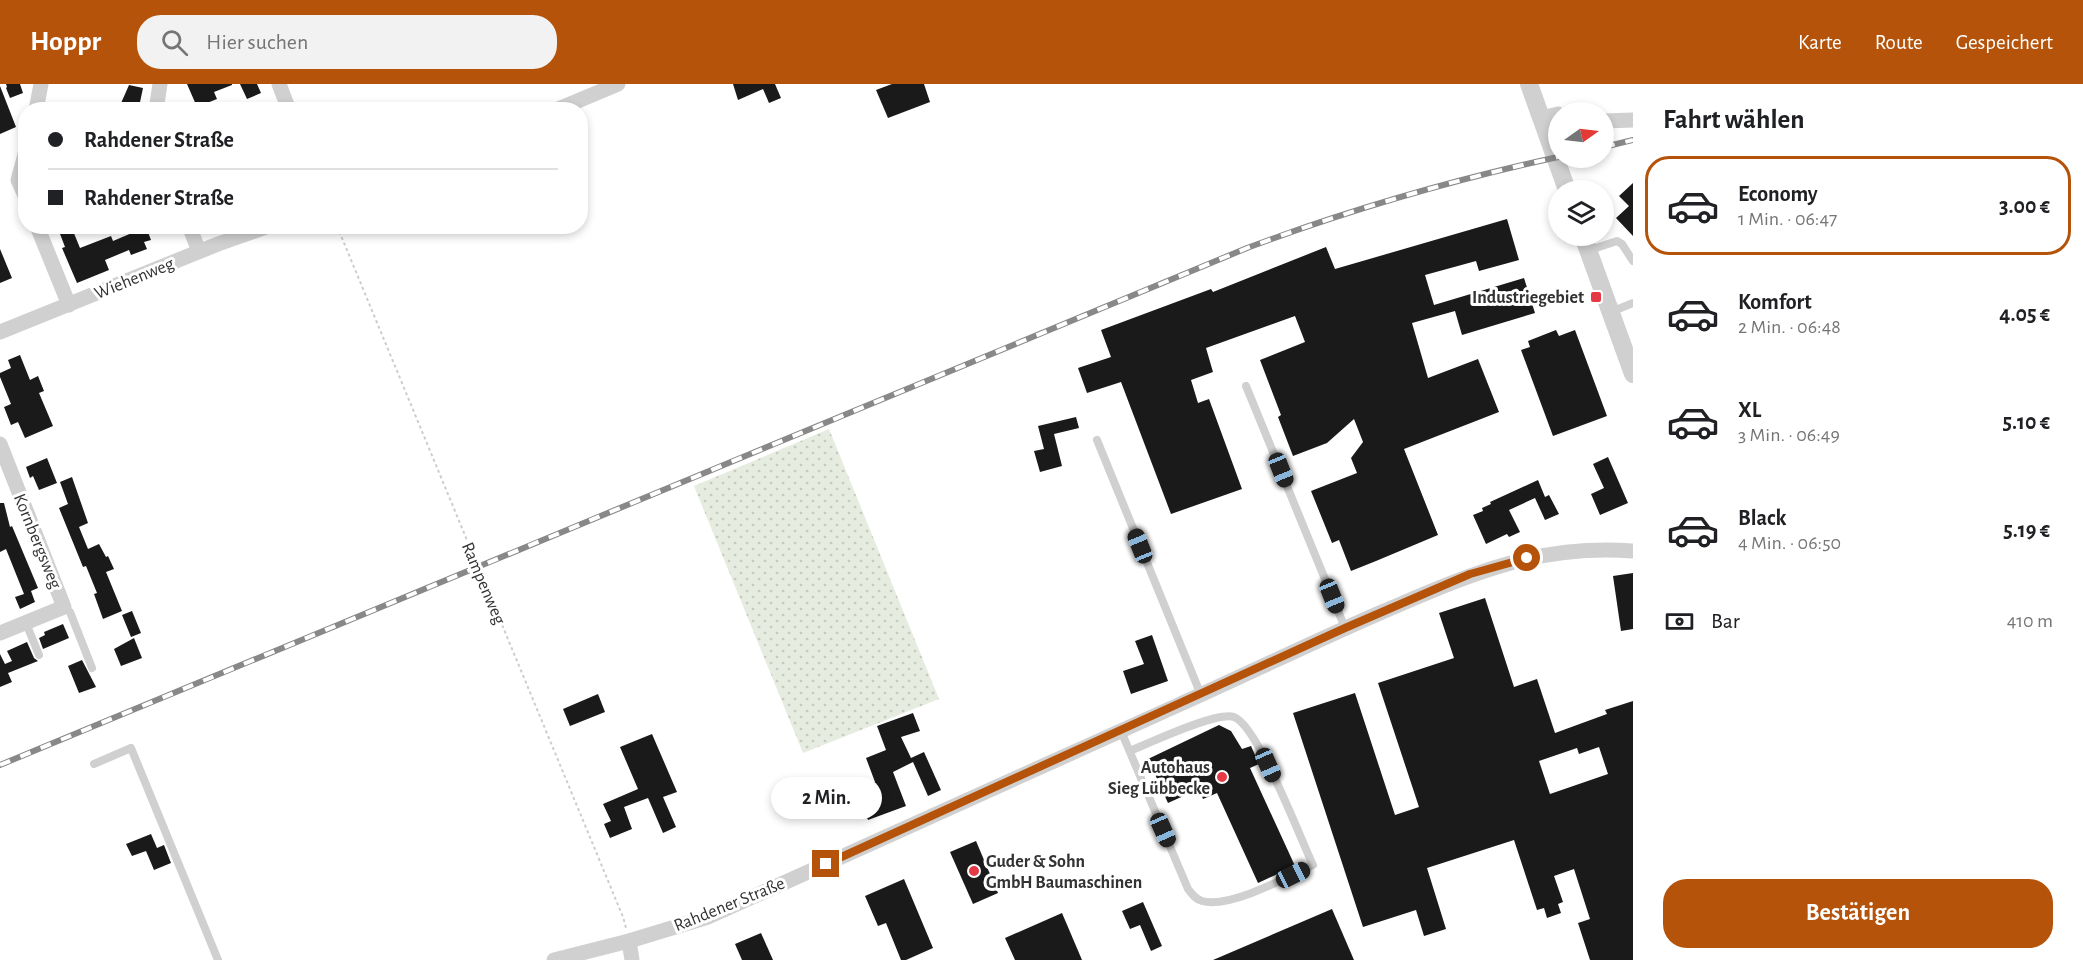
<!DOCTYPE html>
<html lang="de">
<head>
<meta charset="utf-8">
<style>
  :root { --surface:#fff; --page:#f2f2f2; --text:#202124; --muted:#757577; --line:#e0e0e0; --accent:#b45309 }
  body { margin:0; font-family:"Alegreya Sans",sans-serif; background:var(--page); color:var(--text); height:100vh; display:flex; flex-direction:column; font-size:22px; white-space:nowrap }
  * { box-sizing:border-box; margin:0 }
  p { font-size:20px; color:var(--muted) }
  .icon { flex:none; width:33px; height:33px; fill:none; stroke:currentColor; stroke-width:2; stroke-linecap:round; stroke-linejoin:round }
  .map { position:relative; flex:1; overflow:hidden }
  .sheet { display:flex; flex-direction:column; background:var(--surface); width:450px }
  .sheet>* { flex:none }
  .top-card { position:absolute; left:18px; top:18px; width:570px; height:132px; border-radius:24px; box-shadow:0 3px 9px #0003; display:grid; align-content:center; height:132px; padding:0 30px; background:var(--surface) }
  .needle { width:39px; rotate:76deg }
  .controls { position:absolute; left:1548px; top:18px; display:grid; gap:12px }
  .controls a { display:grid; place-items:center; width:66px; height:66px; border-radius:50%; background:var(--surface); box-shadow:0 3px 9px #0003; font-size:30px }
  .end { position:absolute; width:27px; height:27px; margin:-14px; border:8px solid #b45309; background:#fff; box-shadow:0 0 0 3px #fff }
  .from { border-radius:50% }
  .bubble { position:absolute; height:42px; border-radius:21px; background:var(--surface); box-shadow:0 3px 9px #0003; font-size:20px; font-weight:600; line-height:42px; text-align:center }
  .car { position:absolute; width:18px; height:36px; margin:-18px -9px; border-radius:8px; box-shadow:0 0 4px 2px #0007; background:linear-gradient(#222 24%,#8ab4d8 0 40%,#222 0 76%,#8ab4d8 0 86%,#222 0) }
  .top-card b { display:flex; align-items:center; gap:21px; height:57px; font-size:22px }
  .top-card b+b { border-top:2px solid var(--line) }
  .top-card i { width:15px; height:15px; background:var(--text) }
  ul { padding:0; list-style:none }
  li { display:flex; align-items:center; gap:18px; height:99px; margin:0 12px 9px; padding:0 18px; border:3px solid transparent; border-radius:24px }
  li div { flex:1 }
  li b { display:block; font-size:22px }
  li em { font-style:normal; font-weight:600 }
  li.active { border-color:var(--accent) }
  li>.icon { width:54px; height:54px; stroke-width:1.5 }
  h2 { padding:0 30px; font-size:27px; line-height:72px }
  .pay { display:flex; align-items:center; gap:15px; height:66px; padding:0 30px; font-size:22px }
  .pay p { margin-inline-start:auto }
  .button { display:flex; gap:12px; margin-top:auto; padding:12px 30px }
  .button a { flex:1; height:69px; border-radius:24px; background:var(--accent); color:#fff; font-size:24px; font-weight:600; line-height:69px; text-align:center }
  header { display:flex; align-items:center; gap:36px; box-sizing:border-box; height:84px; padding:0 30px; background:var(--accent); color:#fff }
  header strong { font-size:28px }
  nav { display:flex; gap:33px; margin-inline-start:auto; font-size:21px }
  .search { width:420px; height:54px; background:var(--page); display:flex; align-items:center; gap:15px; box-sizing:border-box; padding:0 21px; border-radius:24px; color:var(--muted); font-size:22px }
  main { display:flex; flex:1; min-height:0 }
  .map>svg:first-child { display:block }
  .grass { fill:url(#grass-dots) }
  .building { fill:#1a1a1a; fill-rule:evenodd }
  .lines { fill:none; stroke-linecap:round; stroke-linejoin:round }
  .path { stroke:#cdcdcd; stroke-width:2; stroke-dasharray:3 3; stroke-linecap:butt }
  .service { stroke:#d0d0d0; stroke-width:8 }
  .minor { stroke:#d0d0d0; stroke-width:15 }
  .tertiary { stroke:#d0d0d0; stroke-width:18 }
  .rail-casing { stroke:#888; stroke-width:6 }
  .rail { stroke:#fff; stroke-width:4; stroke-dasharray:11; stroke-linecap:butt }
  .route { stroke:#b45309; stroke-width:8 }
  .poi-dot { fill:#e63946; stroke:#fff; stroke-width:2 }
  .labels { text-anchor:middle; stroke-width:6; stroke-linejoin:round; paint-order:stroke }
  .street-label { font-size:18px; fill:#333; stroke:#fff }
  .poi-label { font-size:18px; font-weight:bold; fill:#333; stroke:#fff; text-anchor:end }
</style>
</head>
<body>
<header>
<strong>Hoppr</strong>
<div class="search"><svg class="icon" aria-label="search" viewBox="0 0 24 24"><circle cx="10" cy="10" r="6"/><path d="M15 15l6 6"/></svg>Hier suchen</div>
<nav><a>Karte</a><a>Route</a><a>Gespeichert</a></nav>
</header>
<main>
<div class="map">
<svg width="1633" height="876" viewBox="0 0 1633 876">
  <defs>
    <pattern id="grass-dots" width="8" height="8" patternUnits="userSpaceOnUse" patternTransform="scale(1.5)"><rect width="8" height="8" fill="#e6ecdf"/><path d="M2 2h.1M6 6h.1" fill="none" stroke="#c6cbc0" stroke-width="1.8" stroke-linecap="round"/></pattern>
  </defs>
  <rect width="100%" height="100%" fill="#fff"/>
  <!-- grass -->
  <polygon class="grass" points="829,345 939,615 803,669 694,402"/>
  <!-- building -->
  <g class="building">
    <polygon points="6,0 20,0 23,9 10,14 6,4 7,3"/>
    <polygon points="187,0 232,0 232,1 214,8 217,15 197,23"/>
    <polygon points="240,0 257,0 261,9 247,15"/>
    <polygon points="733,0 775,0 781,14 769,19 763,5 738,16"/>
    <polygon points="892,0 924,0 930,18 888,34 876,6"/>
    <polygon points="129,1 143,4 139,23 133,22 133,26 118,26"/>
    <polygon points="0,2 16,43 0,50"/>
    <polygon points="1633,99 1633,152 1616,134 1629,122 1619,112"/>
    <polygon points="1507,135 1519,176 1479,187 1476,177 1425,191 1434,221 1524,194 1535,229 1462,251 1455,227 1412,239 1428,294 1478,275 1499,328 1404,365 1438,451 1376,477 1351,487 1339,456 1332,459 1311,407 1357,389 1351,374 1363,358 1354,335 1327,359 1293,372 1278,333 1281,331 1260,276 1305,258 1295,232 1206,264 1213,288 1191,296 1198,319 1209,315 1242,405 1171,430 1121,298 1087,309 1078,284 1111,273 1101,246 1211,205 1213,208 1326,163 1335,185"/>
    <polygon points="57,142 71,142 80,164 111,152 113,157 146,143 151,156 144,158 147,165 131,171 129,166 105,176 109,186 77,199 62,164 65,163"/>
    <polygon points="0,165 12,194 0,199"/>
    <polygon points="1556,246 1559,252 1575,246 1607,332 1553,352 1521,266 1530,263 1528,257"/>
    <polygon points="20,271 30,296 38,292 44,307 39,309 53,342 25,354 18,338 11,341 4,323 11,320 0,293 0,289 11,284 8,276"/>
    <polygon points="1076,333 1079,344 1054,350 1062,382 1040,388 1034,367 1044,365 1038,342"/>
    <polygon points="1608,373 1628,419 1600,431 1591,410 1604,404 1593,380"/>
    <polygon points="47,374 57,399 39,406 33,392 30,394 26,383"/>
    <polygon points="72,393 88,439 79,443 88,465 99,460 106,473 108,472 114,485 106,488 122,527 103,535 94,510 97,509 86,482 83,483 59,424 68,420 60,398"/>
    <polygon points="1538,396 1545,413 1549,411 1559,430 1545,436 1535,414 1509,426 1520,448 1509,453 1507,450 1486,460 1473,431 1483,427 1482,424 1491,420 1490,418"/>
    <polygon points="0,419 4,419 10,443 12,442 38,504 31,507 35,518 20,525 15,513 24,510 6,465 0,468"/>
    <polygon points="1633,489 1633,545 1621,547 1613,492"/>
    <path d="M1485,514l29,89 23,-8 18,54 52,-19 -2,-4 28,-9v259h-43l-12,-37 12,-4 -16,-50 -20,7 9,26 -5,2 3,9 -14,5 -3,-10 -7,2 -23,-70 -87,28 19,61 -22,7 -8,-26 -53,17 -70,-214 62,-20 40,122 24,-8 -41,-124 76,-25 -15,-45zM1599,663l9,27 -58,20 -11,-33 38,-13 2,6z"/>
    <polygon points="132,527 141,549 131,553 122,531"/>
    <polygon points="63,540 69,554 43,565 39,554 45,551 44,548"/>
    <polygon points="1152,551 1168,597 1131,610 1123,587 1144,580 1135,557"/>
    <polygon points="134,554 142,574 121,582 114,565"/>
    <polygon points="27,558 34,574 38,577 8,589 12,598 0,603 0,570 5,580 12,577 7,567"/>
    <polygon points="82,576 96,603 79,609 68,582"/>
    <polygon points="598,610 605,628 570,642 563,625"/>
    <polygon points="913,629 920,647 901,653 911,674 924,668 941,706 928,712 913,678 893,688 906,722 868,736 857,705 875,698 866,674 886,666 877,642"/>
    <polygon points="1219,641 1231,647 1242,665 1251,662 1259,680 1250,684 1295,782 1258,799 1217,709 1203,715 1199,705 1168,719 1148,675"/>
    <polygon points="652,650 677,708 663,713 676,743 663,749 648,714 624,723 632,745 610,754 604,740 611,737 603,720 638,705 620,663"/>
    <polygon points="151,750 157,764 164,761 171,779 154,786 146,767 132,772 126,760"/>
    <polygon points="976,757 998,809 973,820 950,768"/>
    <polygon points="904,795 933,864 906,876 901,876 886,839 878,842 865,812"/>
    <polygon points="1143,818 1162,862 1151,867 1140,841 1130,845 1122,827"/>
    <polygon points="1332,825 1354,876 1213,876"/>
    <polygon points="1062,829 1082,876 1015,876 1005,854"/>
    <polygon points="761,849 773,876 742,876 735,860"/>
  </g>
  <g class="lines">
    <!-- path -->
    <g class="path">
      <polyline points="532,26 543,21"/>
      <polyline points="337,142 623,833 626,844"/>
    </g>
    <!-- service -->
    <g class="service">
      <polyline points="221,26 230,22"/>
      <polyline points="1590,166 1617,157 1622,160 1633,177"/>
      <polyline points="1611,228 1633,219"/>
      <polyline points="1246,302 1345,544"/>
      <polyline points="1097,356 1201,611"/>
      <polyline points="64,523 70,528 92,584"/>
      <polyline points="26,539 39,571"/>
      <path d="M1121,647l67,158c4,5 7,10 14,12 26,8 86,-24 111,-36 -13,-27 -55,-139 -79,-148 -17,-6 -85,26 -104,34"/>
      <polyline points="94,680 131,664 218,876"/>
    </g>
    <!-- minor -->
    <g class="minor">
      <polyline points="279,0 289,26"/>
      <polyline points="36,26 41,0"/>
      <polyline points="156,26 160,0"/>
      <polyline points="556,26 618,0"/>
      <polyline points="1541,34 1558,30"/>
      <polyline points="1604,37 1633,36"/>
      <polyline points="26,67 18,96 26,114"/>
      <polyline points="37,142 69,221"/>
      <polyline points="189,142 199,167"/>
      <polyline points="0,248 218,160 269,142"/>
      <polyline points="0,360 64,523 0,549"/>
      <polyline points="629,857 632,876"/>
      <path d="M554,876l75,-19 79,-24c156,-70 312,-140 468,-211 69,-31 137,-64 206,-94 87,-37 153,-68 251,-61"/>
    </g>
    <!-- tertiary -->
    <g class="tertiary">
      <polyline points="1529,0 1567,106"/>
      <polyline points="1583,152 1633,290"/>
    </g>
    <!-- rail casing -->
    <g class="rail-casing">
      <g id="rail">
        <polyline points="1604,63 1633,56"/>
        <path d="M0,681l1247,-517c102,-38 205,-68 311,-91"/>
      </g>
    </g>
    <!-- rail -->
    <use href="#rail" class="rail"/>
  </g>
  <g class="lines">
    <!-- route -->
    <polyline class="route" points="826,780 1345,544 1470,490 1527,474"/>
  </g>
  <!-- markers -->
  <g class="poi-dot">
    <rect x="1590" y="207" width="12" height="12" rx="3"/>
    <circle cx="1222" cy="693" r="6"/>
    <circle cx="974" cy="787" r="6"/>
  </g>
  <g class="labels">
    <!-- street labels -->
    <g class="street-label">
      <text transform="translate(134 194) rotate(-22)" y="6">Wiehenweg</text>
      <text transform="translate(38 457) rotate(68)" y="6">Kornbergsweg</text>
      <text transform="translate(484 499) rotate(67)" y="6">Rampenweg</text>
      <text transform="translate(729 820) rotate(-22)" y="6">Rahdener Straße</text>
    </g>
    <!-- poi labels -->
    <g class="poi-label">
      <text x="1584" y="219">Industriegebiet</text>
      <text x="1210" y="689">Autohaus<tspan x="1210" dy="21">Sieg Lübbecke</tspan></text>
      <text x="986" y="783" text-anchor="start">Guder &amp; Sohn<tspan x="986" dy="21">GmbH Baumaschinen</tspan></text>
    </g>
  </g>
</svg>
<div class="controls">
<a><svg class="needle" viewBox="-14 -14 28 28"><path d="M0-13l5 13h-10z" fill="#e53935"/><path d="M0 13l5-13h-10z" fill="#757577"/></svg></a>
<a><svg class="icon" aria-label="layers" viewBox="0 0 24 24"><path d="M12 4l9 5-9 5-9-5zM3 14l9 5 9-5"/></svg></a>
</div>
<i class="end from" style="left:1527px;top:474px"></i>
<i class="end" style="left:826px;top:780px"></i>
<div class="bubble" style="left:771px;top:693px;width:111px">2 Min.</div>
<i class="car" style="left:1281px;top:386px;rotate:158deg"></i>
<i class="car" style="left:1140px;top:462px;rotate:338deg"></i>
<i class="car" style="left:1332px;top:512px;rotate:158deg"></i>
<i class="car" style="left:1268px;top:681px;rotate:156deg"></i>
<i class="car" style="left:1163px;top:746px;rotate:156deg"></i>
<i class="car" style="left:1293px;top:791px;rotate:64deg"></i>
<div class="top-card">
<b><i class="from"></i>Rahdener Straße</b>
<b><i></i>Rahdener Straße</b>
</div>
</div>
<section class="sheet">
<h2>Fahrt wählen</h2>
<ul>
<li class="active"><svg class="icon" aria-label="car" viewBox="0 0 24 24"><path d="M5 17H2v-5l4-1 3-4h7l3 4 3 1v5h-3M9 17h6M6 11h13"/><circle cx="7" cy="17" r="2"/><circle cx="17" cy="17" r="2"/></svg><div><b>Economy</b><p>1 Min. · 06:47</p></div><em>3.00 €</em></li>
<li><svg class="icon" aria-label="car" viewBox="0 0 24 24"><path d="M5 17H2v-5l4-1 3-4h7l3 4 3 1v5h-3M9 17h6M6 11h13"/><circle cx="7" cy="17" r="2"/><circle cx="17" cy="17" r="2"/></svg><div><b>Komfort</b><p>2 Min. · 06:48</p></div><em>4.05 €</em></li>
<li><svg class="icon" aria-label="car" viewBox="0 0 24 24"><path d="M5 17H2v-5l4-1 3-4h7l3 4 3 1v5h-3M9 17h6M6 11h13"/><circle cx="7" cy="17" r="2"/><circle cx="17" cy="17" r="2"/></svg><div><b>XL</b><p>3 Min. · 06:49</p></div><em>5.10 €</em></li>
<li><svg class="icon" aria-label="car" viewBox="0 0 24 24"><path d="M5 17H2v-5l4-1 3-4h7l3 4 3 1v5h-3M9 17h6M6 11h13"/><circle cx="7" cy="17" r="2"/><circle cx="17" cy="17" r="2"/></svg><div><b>Black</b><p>4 Min. · 06:50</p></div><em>5.19 €</em></li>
</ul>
<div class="pay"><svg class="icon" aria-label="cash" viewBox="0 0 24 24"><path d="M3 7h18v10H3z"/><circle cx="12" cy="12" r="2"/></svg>Bar<p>410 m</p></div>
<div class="button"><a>Bestätigen</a></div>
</section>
</main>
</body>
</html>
